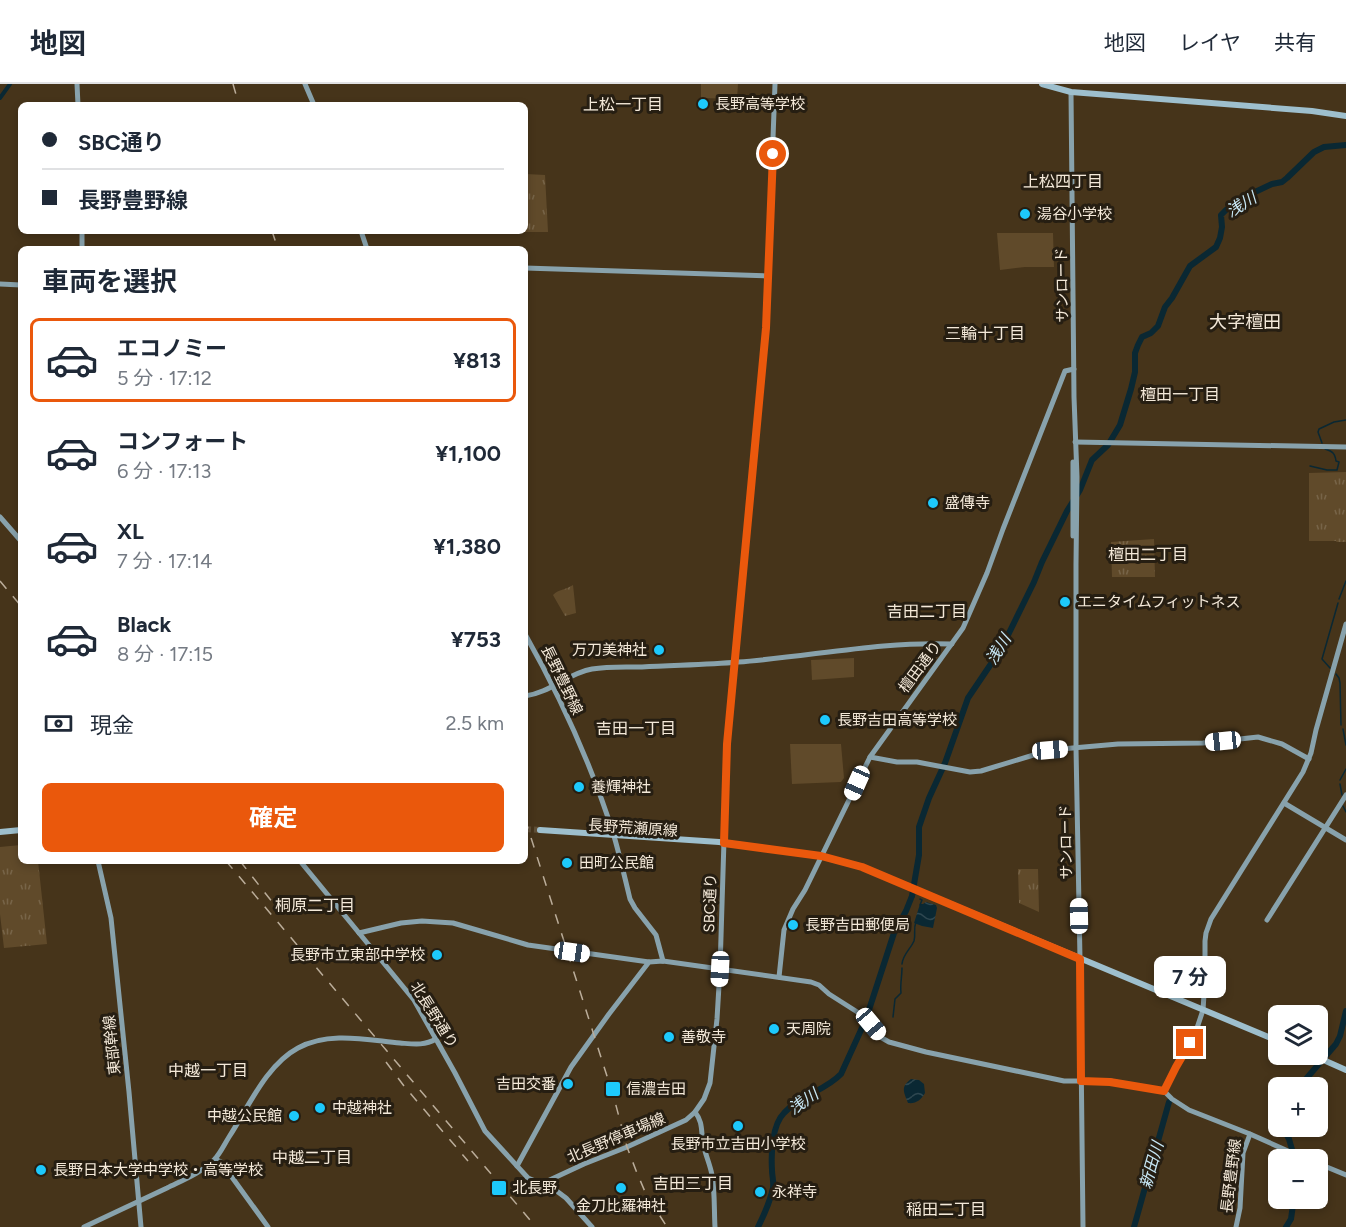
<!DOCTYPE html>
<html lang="ja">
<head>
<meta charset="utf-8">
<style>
  :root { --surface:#fff; --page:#f2f2f3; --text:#1f2937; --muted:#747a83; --line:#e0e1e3; --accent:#ea580c }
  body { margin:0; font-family:Figtree,"Noto Sans JP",sans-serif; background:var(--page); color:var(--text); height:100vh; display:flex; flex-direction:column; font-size:22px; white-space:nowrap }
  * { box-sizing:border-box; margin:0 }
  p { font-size:20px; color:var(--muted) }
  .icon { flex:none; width:33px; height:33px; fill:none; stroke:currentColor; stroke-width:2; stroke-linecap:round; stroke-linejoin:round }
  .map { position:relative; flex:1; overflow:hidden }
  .details { position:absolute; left:18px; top:162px; width:510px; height:618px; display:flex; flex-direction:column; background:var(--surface); border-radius:9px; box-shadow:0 3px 9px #0003 }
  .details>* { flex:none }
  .top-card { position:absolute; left:18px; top:18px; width:510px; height:132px; border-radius:9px; box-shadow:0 3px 9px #0003; display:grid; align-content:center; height:132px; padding:0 24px; background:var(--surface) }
  .tools { position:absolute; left:1268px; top:921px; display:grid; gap:12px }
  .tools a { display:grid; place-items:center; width:60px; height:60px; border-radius:9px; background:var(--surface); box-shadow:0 3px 9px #0003; font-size:30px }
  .end { position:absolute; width:27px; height:27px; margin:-14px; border:8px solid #ea580c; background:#fff; box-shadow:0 0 0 3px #fff }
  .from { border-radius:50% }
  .bubble { position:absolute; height:42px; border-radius:9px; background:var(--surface); box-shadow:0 3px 9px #0003; font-size:20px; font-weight:700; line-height:42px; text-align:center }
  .car { position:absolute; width:18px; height:36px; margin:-18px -9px; border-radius:8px; box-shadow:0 0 4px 2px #0007; background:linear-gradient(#fff 24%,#345 0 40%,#fff 0 76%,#345 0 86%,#fff 0) }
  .top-card b { display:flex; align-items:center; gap:21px; height:57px; font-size:22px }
  .top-card b+b { border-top:2px solid var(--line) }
  .top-card i { width:15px; height:15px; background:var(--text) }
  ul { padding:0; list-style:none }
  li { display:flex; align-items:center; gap:18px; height:84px; margin:0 12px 9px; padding:0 12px; border:3px solid transparent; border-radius:9px }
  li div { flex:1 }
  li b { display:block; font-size:22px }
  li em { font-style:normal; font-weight:700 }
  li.on { border-color:var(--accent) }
  li>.icon { width:54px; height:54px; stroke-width:1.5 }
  h2 { padding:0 24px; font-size:27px; line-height:72px }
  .pay { display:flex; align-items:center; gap:15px; height:66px; padding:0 24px; font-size:22px }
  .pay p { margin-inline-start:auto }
  .cta { display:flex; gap:12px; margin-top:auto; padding:12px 24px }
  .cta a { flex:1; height:69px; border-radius:9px; background:var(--accent); color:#fff; font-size:24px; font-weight:700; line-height:69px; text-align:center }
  header { display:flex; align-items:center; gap:36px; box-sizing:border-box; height:84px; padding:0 30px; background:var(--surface); border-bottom:2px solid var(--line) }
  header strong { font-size:28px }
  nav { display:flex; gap:33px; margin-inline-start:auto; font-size:21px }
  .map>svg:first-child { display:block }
  .grass { fill:#604a2a }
  .park { fill:url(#park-tufts) }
  .water { fill:url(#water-waves) }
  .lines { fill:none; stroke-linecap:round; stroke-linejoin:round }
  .stream { stroke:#0a2833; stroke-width:1.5 }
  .canal { stroke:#0a2833; stroke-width:4 }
  .river { stroke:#0a2833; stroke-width:6 }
  .primary-tunnel { stroke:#604f37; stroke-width:6; stroke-dasharray:6 3; stroke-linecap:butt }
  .secondary { stroke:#88a2ac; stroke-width:5 }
  .primary { stroke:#9ebfcd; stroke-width:6 }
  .rail { stroke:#bbad9a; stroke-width:1.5; stroke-dasharray:10 10; stroke-linecap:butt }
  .route { stroke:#ea580c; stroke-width:8 }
  .poi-dot { fill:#1dc9fc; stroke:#261e12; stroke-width:2 }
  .labels { text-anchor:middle; stroke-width:6; stroke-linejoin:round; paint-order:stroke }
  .poi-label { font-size:15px; fill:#f4e9d9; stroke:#261e12; text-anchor:start }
  .street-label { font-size:15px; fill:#f4e9d9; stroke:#261e12 }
  .neighbourhood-label { font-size:16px; fill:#f4e9d9; stroke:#261e12 }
  .water-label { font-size:16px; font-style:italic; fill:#c8e8f6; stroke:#261e12 }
  .quarter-label { font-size:18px; fill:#f4e9d9; stroke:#261e12 }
</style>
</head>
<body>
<header>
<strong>地図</strong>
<nav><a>地図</a><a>レイヤ</a><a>共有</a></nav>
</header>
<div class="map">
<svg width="1346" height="1143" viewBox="0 0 1346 1143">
  <defs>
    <pattern id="park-tufts" width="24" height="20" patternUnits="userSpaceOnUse" patternTransform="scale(1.5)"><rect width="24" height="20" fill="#604a2a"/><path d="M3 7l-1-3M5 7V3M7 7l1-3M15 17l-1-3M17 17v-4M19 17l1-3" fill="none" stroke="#776448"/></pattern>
    <pattern id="water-waves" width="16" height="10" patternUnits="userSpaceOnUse" patternTransform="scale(1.5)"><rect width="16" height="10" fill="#0a2833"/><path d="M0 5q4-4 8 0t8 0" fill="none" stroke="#2e4750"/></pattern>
  </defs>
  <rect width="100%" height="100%" fill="#46341a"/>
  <!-- grass -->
  <g class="grass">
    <polygon points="701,0 738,0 737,15 701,14"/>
    <polygon points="997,149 1053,149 1054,183 1025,183 1000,186"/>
    <polygon points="854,574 854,593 812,596 811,576"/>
    <polygon points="790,660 841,660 844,694 841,698 792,700"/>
  </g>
  <!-- park -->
  <g class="park">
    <polygon points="525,90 545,91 548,148 507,148 525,147"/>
    <polygon points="1346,388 1346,458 1337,458 1336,457 1309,457 1309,389"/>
    <polygon points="1154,455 1155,493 1112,493 1111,458"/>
    <path d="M573,501l3,28 -11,3 -12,-21c6,-6 13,-5 20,-10z"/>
    <polygon points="21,761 21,777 38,777 47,860 4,864 0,830 0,763"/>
    <polygon points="1018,785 1038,785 1039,828 1019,819"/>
  </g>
  <!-- water -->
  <g class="water">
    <polygon points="926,818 936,821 937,824 933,844 922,842 914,839 920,820 923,820"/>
    <path d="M911,995l8,1 5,4 1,9c-4,7 -9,11 -17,10 -4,-11 -8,-16 3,-24z"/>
  </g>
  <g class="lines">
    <!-- stream -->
    <g class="stream">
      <polyline points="1322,359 1318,348 1319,345 1334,338 1346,336"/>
      <path d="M1310,382l17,4h10l2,-8 -3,-1c-1,-8 -4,-10 -11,-12"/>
      <polyline points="1339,515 1346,497"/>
      <polyline points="1330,584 1322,575 1338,519"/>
      <polyline points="1336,590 1339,594 1340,599 1341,641"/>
      <polyline points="1343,645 1346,661"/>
      <polyline points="1340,696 1346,685"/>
      <polyline points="1340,700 1342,711"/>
      <polyline points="1343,722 1346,728"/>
      <polyline points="912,812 914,813"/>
      <polyline points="920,815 922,816 920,821"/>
      <path d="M902,880c1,-10 8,-14 12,-23 2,-7 -1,-12 2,-19"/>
      <path d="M893,933l2,-18 6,-6c-1,-9 1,-16 1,-25"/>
    </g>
    <!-- canal -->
    <polyline class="canal" points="0,14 10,0"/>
    <!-- river -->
    <g class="river">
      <polyline points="1296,1004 1306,995 1336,960 1340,952 1346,927"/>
      <polyline points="1282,1042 1289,1055 1295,1076"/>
      <path d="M758,1143c6,-12 12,-25 15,-39 1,-6 -1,-12 -1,-18 -1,-17 0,-45 12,-57 16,-18 41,-22 57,-39l25,-55 28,-86 12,-22 6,-15 7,-41v-28l10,-29 16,-35 23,-65 29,-43 12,-22 25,-51 8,-20 25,-51 13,-21 12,-30 16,-15 12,-20 11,-36 4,-17v-19l3,-8 4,-8 9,-4 7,-7 7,-19 7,-9 18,-32 26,-19 4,-9 2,-11 -1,-12 5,-5 29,-18 17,-8 10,-2 5,-4 27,-26 10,-5 22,-2"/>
      <polyline points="1134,1143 1169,1018"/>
      <polyline points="1286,1143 1291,1135 1294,1114"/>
    </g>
    <!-- primary-tunnel -->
    <polyline class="primary-tunnel" points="525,745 540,746"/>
    <!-- secondary -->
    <g class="secondary">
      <polyline points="77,0 78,21"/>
      <polyline points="305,0 314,21"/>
      <polyline points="1071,8 1074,313 1077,393 1076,481 1076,664 1080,875 1083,1143"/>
      <polyline points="82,147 82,165"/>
      <polyline points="361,147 367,165"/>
      <polyline points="525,184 769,192"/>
      <polyline points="0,200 21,201"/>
      <polyline points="1075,358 1346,363"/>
      <polyline points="0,433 21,457"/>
      <polyline points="1073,452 1073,378"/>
      <path d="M525,550c36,64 67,132 89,202 6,21 11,42 16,63l5,9 21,27 7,26"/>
      <path d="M525,612c25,-3 43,-23 67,-27 17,-3 34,-2 50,-2 32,-2 64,-2 96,-5 71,-5 142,-21 214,-18"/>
      <polyline points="870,673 897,678 917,678 970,688 981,687 1050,666 1118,660 1203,659 1258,653 1282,660 1309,675"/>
      <polyline points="1284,719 1346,756"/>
      <polyline points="98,777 111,834 129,1008 141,1143"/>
      <polyline points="300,777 414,916 455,989 485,1047 528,1094 554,1105 566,1114 592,1143"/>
      <polyline points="1267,836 1346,711"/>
      <polyline points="359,849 401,839 422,837 453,839 528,861 649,878"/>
      <polyline points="779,893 784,846 793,825 805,806 870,673 963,544 987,489 1003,445 1065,287 1074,285"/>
      <polyline points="863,932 882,954 889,958 926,968 1064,997 1110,997 1164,1007 1172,1015 1189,1026 1250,1050 1308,1076"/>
      <polyline points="1164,1007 1196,947 1203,926 1205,895 1205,857 1206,849 1211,835 1303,688 1311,669 1316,646 1346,540"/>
      <path d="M695,1028c8,10 6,19 8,31 2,11 7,21 9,32 3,16 2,36 3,52"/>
      <polyline points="215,1075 221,1078 268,1143"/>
      <polyline points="1317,1079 1346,1091"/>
      <polyline points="517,1082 571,983 609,930 649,878 663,877 811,898 819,901 829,910 862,931"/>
      <polyline points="541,1100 584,1080 627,1063 686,1036 695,1028 704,1015 710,999 717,935 720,885 727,660 766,244 775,0"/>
      <path d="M84,1143c28,-13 55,-26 83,-39 16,-8 34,-15 47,-28 6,-6 10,-15 15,-23 19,-29 37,-72 69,-89 31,-17 69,-8 102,-5 13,1 24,3 36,-4"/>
      <polyline points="1236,1143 1240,1124 1243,1069 1250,1050"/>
    </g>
    <!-- primary -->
    <g class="primary">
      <polyline points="1042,0 1071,8 1312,27 1346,32"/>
      <polyline points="540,746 719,758 821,772 862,783 1278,957"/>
      <polyline points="0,748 21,746"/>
      <polyline points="1310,970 1346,986"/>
    </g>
    <!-- rail -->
    <g class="rail">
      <polyline points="233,0 239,21"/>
      <polyline points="272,147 278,165"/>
      <polyline points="0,497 21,522"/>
      <polyline points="525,735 614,1014 627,1063 637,1089 646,1110 667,1143"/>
      <polyline points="226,777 536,1143"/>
      <polyline points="240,777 273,819"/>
      <polyline points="386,978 404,1002 468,1077"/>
    </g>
  </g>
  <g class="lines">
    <!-- route -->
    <polyline class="route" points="773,70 766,244 727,660 724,759 821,772 862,783 1080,875 1081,997 1110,998 1164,1007 1176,983 1190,959"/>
  </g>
  <!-- markers -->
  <g class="poi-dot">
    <circle cx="703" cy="20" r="6"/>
    <circle cx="1025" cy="130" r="6"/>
    <circle cx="933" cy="419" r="6"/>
    <circle cx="1065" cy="518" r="6"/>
    <circle cx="659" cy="566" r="6"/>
    <circle cx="825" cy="636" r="6"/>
    <circle cx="579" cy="703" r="6"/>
    <circle cx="567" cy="779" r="6"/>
    <circle cx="793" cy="841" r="6"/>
    <circle cx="437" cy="871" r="6"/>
    <circle cx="774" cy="945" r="6"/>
    <circle cx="669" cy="953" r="6"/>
    <circle cx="568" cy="1000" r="6"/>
    <rect x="605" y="997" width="16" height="16" rx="3"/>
    <circle cx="320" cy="1024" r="6"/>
    <circle cx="294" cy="1032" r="6"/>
    <circle cx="738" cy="1042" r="6"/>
    <circle cx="41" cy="1086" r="6"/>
    <rect x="491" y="1096" width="16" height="16" rx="3"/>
    <circle cx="621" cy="1104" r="6"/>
    <circle cx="760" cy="1108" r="6"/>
  </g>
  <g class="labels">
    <!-- poi labels -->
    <g class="poi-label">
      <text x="715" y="25">長野高等学校</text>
      <text x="1037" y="135">湯谷小学校</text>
      <text x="945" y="424">盛傳寺</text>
      <text x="1077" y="523">エニタイムフィットネス</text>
      <text x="647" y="571" text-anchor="end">万刀美神社</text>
      <text x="837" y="641">長野吉田高等学校</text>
      <text x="591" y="708">養輝神社</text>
      <text x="579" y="784">田町公民館</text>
      <text x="805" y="846">長野吉田郵便局</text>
      <text x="425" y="876" text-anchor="end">長野市立東部中学校</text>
      <text x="786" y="950">天周院</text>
      <text x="681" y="958">善敬寺</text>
      <text x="556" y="1005" text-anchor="end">吉田交番</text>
      <text x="626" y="1010">信濃吉田</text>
      <text x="332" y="1029">中越神社</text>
      <text x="282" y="1037" text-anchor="end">中越公民館</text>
      <text x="738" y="1065" text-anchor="middle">長野市立吉田小学校</text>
      <text x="53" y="1091">長野日本大学中学校・高等学校</text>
      <text x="512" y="1109">北長野</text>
      <text x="772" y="1113">永祥寺</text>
      <text x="621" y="1127" text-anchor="middle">金刀比羅神社</text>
    </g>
    <!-- street labels -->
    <g class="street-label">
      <text transform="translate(1062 201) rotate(-91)" y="5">サンロード</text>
      <text transform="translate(920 583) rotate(-53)" y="5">檀田通り</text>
      <text transform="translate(562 596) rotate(64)" y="5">長野豊野線</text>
      <text transform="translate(633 744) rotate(4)" y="5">長野荒瀬原線</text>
      <text transform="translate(1066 758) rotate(-91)" y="5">サンロード</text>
      <text transform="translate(710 819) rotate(-88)" y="5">SBC通り</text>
      <text transform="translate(434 931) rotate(58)" y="5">北長野通り</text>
      <text transform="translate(112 961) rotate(-96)" y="5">東部幹線</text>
      <text transform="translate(616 1054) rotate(-23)" y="5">北長野停車場線</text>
      <text transform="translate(1231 1092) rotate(-83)" y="5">長野豊野線</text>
    </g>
    <!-- neighbourhood labels -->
    <g class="neighbourhood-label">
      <text x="623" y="26">上松一丁目</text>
      <text x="1063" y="103">上松四丁目</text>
      <text x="985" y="255">三輪十丁目</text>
      <text x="1180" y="316">檀田一丁目</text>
      <text x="1148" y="476">檀田二丁目</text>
      <text x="927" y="533">吉田二丁目</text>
      <text x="636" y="650">吉田一丁目</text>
      <text x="315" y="827">桐原二丁目</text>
      <text x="208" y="992">中越一丁目</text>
      <text x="312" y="1079">中越二丁目</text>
      <text x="693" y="1105">吉田三丁目</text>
      <text x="946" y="1131">稲田二丁目</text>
    </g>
    <!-- water labels -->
    <g class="water-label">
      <text transform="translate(1241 120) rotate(-31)" y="6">浅川</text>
      <text transform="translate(998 565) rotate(-58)" y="6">浅川</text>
      <text transform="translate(803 1017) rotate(-35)" y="6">浅川</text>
      <text transform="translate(1151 1081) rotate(-74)" y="6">新田川</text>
    </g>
    <!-- quarter labels -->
    <g class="quarter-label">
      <text x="1245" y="244">大字檀田</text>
    </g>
  </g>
</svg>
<div class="tools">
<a><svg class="icon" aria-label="layers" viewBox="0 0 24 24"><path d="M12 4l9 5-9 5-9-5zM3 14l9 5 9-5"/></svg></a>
<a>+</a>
<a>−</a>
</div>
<i class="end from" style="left:773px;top:70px"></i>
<i class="end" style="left:1190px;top:959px"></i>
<div class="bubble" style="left:1154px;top:872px;width:72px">7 分</div>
<i class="car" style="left:1223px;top:657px;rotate:264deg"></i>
<i class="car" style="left:1050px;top:666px;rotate:85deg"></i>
<i class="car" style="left:857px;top:699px;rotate:204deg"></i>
<i class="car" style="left:1079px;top:832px;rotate:359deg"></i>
<i class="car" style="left:572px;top:868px;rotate:98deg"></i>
<i class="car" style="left:720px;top:885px;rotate:183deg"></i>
<i class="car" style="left:871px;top:940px;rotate:140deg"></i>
<div class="top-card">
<b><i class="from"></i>SBC通り</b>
<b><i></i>長野豊野線</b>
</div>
<section class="details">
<h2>車両を選択</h2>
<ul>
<li class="on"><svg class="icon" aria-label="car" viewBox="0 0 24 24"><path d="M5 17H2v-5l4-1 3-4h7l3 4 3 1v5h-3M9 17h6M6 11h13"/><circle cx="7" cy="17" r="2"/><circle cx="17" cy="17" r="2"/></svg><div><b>エコノミー</b><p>5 分 · 17:12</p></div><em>¥813</em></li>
<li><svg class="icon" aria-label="car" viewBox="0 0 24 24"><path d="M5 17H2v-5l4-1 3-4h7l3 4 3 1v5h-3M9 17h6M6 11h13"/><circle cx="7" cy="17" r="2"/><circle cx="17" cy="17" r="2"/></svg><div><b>コンフォート</b><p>6 分 · 17:13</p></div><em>¥1,100</em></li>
<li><svg class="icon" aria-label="car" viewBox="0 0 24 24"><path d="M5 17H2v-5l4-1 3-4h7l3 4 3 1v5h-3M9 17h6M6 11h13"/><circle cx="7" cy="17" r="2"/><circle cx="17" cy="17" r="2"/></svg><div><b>XL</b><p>7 分 · 17:14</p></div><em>¥1,380</em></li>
<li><svg class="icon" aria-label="car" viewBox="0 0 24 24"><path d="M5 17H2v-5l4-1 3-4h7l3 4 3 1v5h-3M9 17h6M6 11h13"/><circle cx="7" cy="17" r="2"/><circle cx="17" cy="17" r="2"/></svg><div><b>Black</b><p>8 分 · 17:15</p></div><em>¥753</em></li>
</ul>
<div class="pay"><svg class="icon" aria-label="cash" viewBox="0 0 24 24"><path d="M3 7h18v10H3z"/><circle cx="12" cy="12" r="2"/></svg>現金<p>2.5 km</p></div>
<div class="cta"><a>確定</a></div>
</section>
</div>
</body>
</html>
